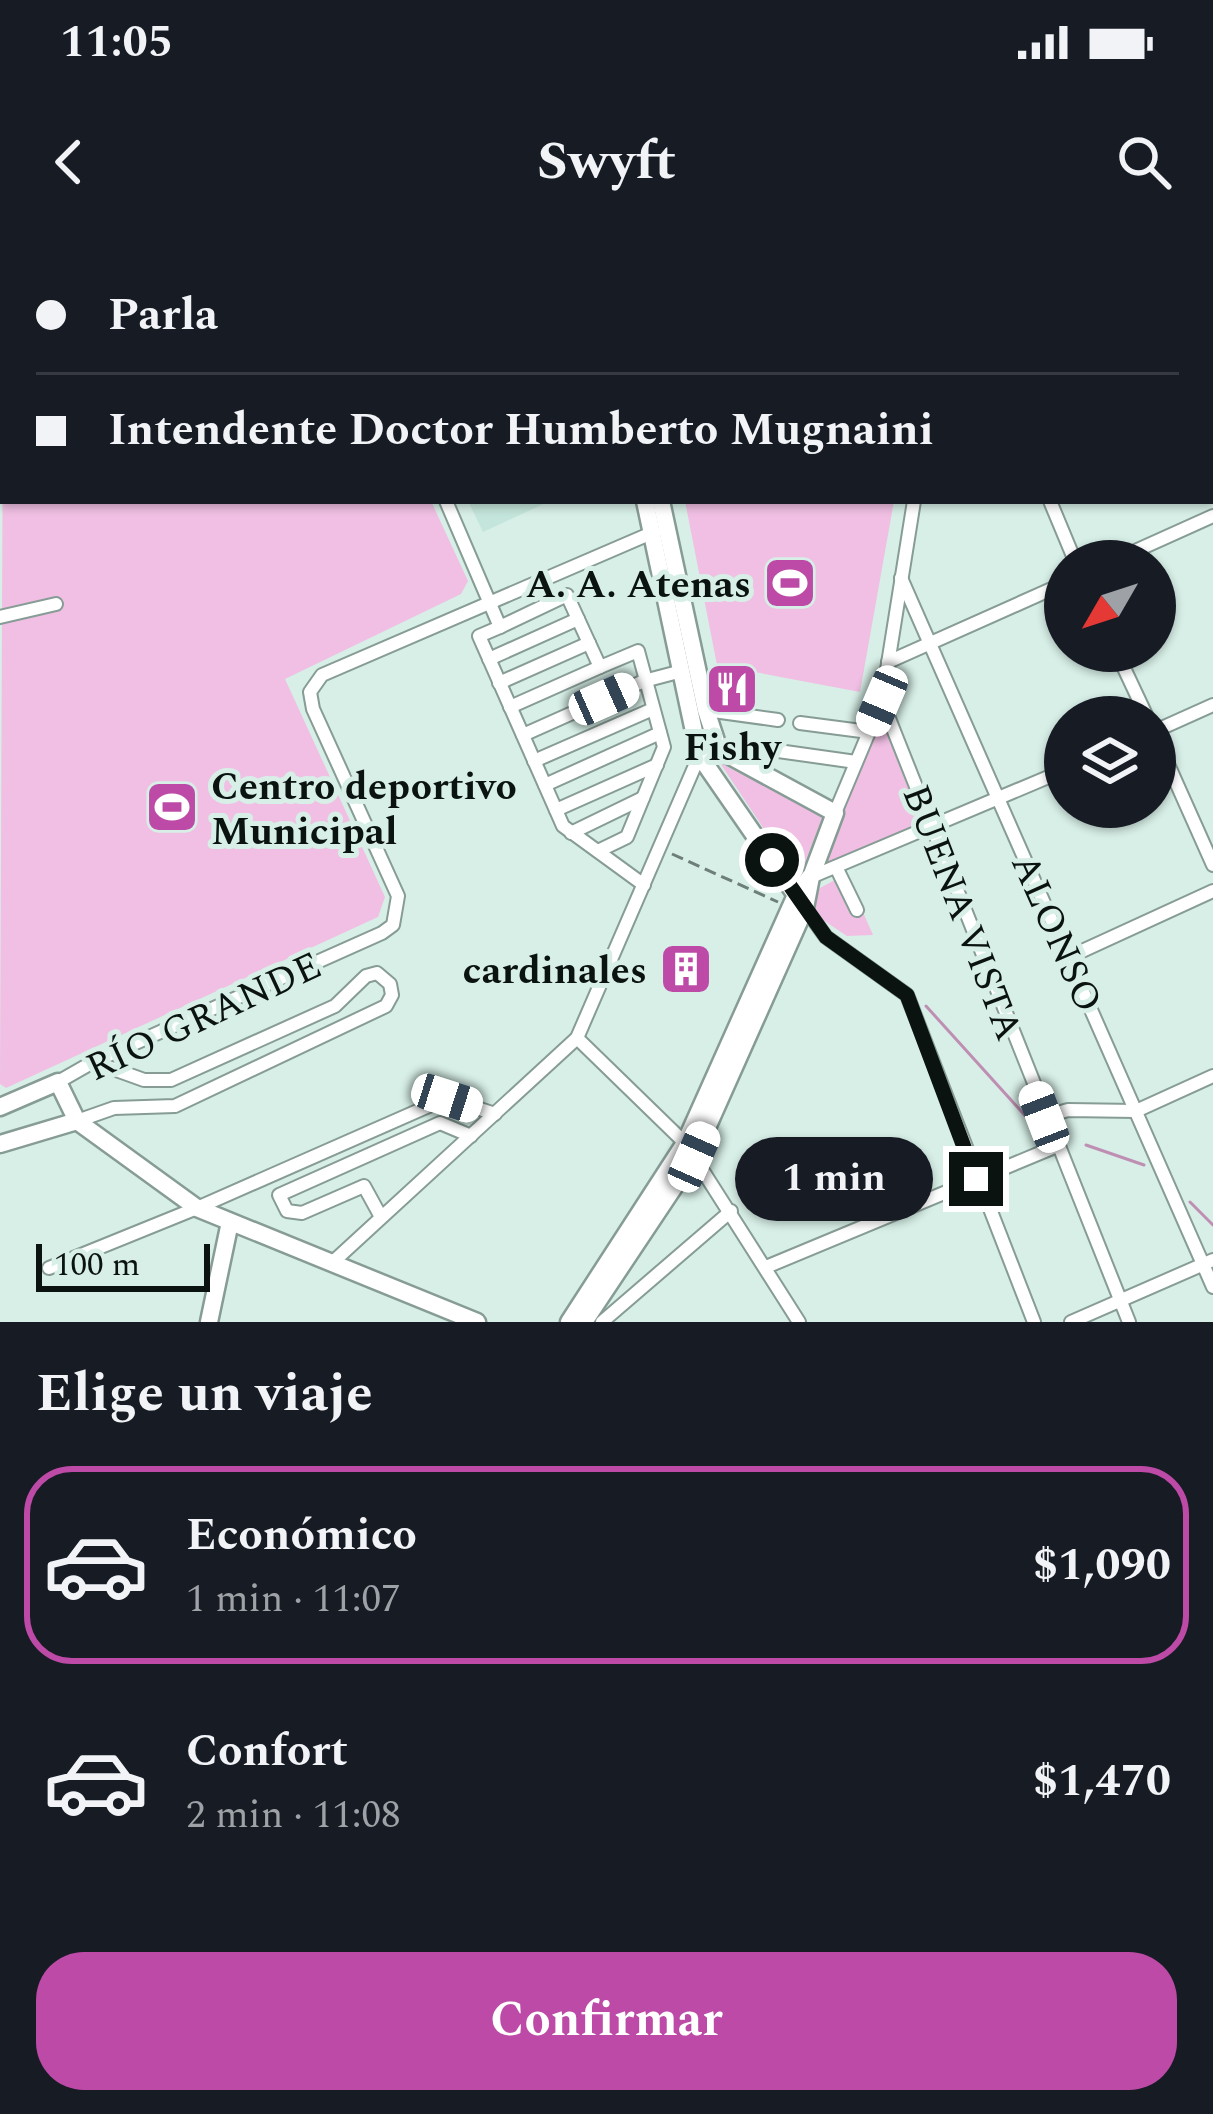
<!DOCTYPE html>
<html lang="es">
<head>
<meta charset="utf-8">
<style>
  :root { --surface:#171b24; --page:#242831; --text:#f1f3f6; --muted:#9ea1a6; --line:#363941; --accent:#bc4aa6 }
  body { margin:0; font-family:Spectral,serif; background:var(--page); color:var(--text); height:100vh; display:flex; flex-direction:column; font-size:45px; white-space:nowrap }
  * { box-sizing:border-box; margin:0 }
  p { font-size:39px; color:var(--muted) }
  .icon { flex:none; width:66px; height:66px; fill:none; stroke:currentColor; stroke-width:2; stroke-linecap:round; stroke-linejoin:round }
  .map { position:relative; height:1082px; overflow:hidden }
  .details { display:flex; flex-direction:column; background:var(--surface); flex:1 }
  .details>* { flex:none }
  .banner { position:absolute; left:0px; top:0px; width:1215px; height:264px; box-shadow:0 3px 9px #0004; display:grid; align-content:center; height:264px; padding:0 36px; background:var(--surface) }
  .needle { width:78px; rotate:231deg }
  .controls { position:absolute; left:1044px; top:300px; display:grid; gap:24px }
  .controls a { display:grid; place-items:center; width:132px; height:132px; border-radius:50%; background:var(--surface); box-shadow:0 3px 9px #0004; font-size:60px }
  .scale { position:absolute; left:36px; bottom:30px; width:174px; box-sizing:border-box; padding-left:12px; border:6px solid #0b1311; border-top:0; font-size:33px; line-height:42px; white-space:nowrap; color:#0b1311; -webkit-text-stroke:9px #d7efe7; paint-order:stroke }
  .end { position:absolute; width:54px; height:54px; margin:-27px; border:15px solid #0b1311; background:#fff; box-shadow:0 0 0 6px #fff }
  .from { border-radius:50% }
  .bubble { position:absolute; height:84px; border-radius:42px; background:var(--surface); box-shadow:0 3px 9px #0004; font-size:39px; font-weight:700; line-height:84px; text-align:center }
  .car { position:absolute; width:36px; height:72px; margin:-36px -18px; border-radius:15px; box-shadow:0 0 9px 3px #0007; background:linear-gradient(#fff 24%,#345 0 40%,#fff 0 76%,#345 0 86%,#fff 0) }
  .banner b { display:flex; align-items:center; gap:42px; height:114px; font-size:45px }
  .banner b+b { border-top:3px solid var(--line) }
  .banner i { width:30px; height:30px; background:var(--text) }
  ul { padding:0; list-style:none }
  li { display:flex; align-items:center; gap:36px; height:198px; margin:0 24px 18px; padding:0 12px; border:6px solid transparent; border-radius:48px }
  li div { flex:1 }
  li b { display:block; font-size:45px }
  li em { font-style:normal; font-weight:700 }
  li.current { border-color:var(--accent) }
  li>.icon { width:108px; height:108px; stroke-width:1.5 }
  h2 { padding:0 36px; font-size:54px; line-height:144px }
  .primary-button { display:flex; gap:24px; margin-top:auto; padding:24px 36px }
  .primary-button a { flex:1; height:138px; border-radius:48px; background:var(--accent); color:#fff; font-size:48px; font-weight:700; line-height:138px; text-align:center }
  .status { display:flex; justify-content:space-between; align-items:center; height:84px; padding:0 60px; background:var(--surface); direction:ltr }
  .status svg { height:33px; fill:currentColor }
  header { display:flex; justify-content:space-between; align-items:center; height:156px; padding:0 36px; background:var(--surface); font-size:54px; font-weight:700 }
  .map>svg:first-child { display:block }
  .built { fill:#c4e5db }
  .green { fill:#f0bfe3 }
  .lines { fill:none; stroke-linecap:round; stroke-linejoin:round }
  .stream { stroke:#bf8fb3; stroke-width:3 }
  .minor-casing { stroke:#869c95; stroke-width:16 }
  .major-casing { stroke:#869c95; stroke-width:21 }
  .path { stroke:#6e7e79; stroke-width:3; stroke-dasharray:12 6; stroke-linecap:butt }
  .minor { stroke:#fff; stroke-width:12 }
  .major { stroke:#fff; stroke-width:16 }
  .route { stroke:#0b1311; stroke-width:15 }
  .labels { text-anchor:middle; stroke-width:10; stroke-linejoin:round; paint-order:stroke }
  .poi-label { font-size:39px; font-weight:bold; fill:#0b1311; stroke:#d7efe7; text-anchor:end }
  .street-label { font-size:39px; fill:#0b1311; stroke:#d7efe7 }
</style>
</head>
<body>
<div class="status"><b>11:05</b><svg viewBox="0 0 49 12"><path d="M0 12V9h3v3zM5 12V6h3v6zM10 12V3h3v9zM15 12V0h3v12zM26 1h20v11H26zM47 4h2v5h-2z"/></svg></div>
<header><svg class="icon" aria-label="back" viewBox="0 0 24 24"><path d="M15 5l-7 7 7 7"/></svg>Swyft<svg class="icon" aria-label="search" viewBox="0 0 24 24"><circle cx="10" cy="10" r="6"/><path d="M15 15l6 6"/></svg></header>
<div class="map">
<svg width="1213" height="1082" viewBox="0 0 1213 1082">
  <rect width="100%" height="100%" fill="#d7efe7"/>
  <!-- built -->
  <polygon class="built" points="468,261 550,261 483,292"/>
  <!-- green -->
  <g class="green">
    <polygon points="3,145 3,261 431,261 468,341 461,354 285,439 385,657 378,677 6,848 0,844"/>
    <polygon points="685,261 894,261 860,452 717,425"/>
    <polygon points="881,478 922,584 820,628"/>
    <polygon points="720,523 823,576 798,640"/>
    <polygon points="846,634 873,695 847,696 805,668 820,648"/>
  </g>
  <g class="lines">
    <!-- stream -->
    <g class="stream">
      <polyline points="926,766 1030,881"/>
      <polyline points="1086,905 1144,925"/>
      <polyline points="1190,962 1213,985"/>
    </g>
    <!-- minor casing -->
    <g class="minor-casing">
      <g id="minor">
        <polyline points="137,0 138,3"/>
        <polyline points="751,0 753,3"/>
        <polyline points="940,0 941,3"/>
        <polyline points="1124,0 1126,3"/>
        <polyline points="617,3 624,0"/>
        <polyline points="984,3 991,0"/>
        <polyline points="0,60 3,58"/>
        <polyline points="1212,93 1213,92"/>
        <polyline points="0,123 3,122"/>
        <polyline points="1212,200 1213,203"/>
        <polyline points="446,261 500,387 479,396 563,586 644,645"/>
        <polyline points="1050,261 1075,321"/>
        <polyline points="1113,321 1213,276"/>
        <polyline points="901,338 1213,1047"/>
        <polyline points="0,377 56,364"/>
        <polyline points="500,387 567,355 600,427 638,411 664,507 627,597 598,611"/>
        <polyline points="1116,411 1147,477"/>
        <polyline points="489,419 578,379"/>
        <polyline points="888,422 1065,343"/>
        <polyline points="499,443 589,403"/>
        <polyline points="882,461 1129,1082"/>
        <polyline points="510,467 600,427"/>
        <polyline points="706,470 778,480"/>
        <polyline points="800,483 869,492"/>
        <polyline points="1155,491 1213,465"/>
        <polyline points="523,495 644,441 682,431"/>
        <polyline points="1155,495 1213,625"/>
        <polyline points="534,521 653,469"/>
        <polyline points="740,523 764,509 856,522"/>
        <polyline points="545,545 660,493"/>
        <polyline points="556,570 657,525"/>
        <polyline points="835,573 882,461 914,261"/>
        <polyline points="571,593 643,558"/>
        <polyline points="836,627 857,670"/>
        <polyline points="811,637 1065,530"/>
        <polyline points="805,668 826,697 907,755 1034,1082"/>
        <polyline points="1069,717 1213,651"/>
        <polyline points="577,798 685,903"/>
        <polyline points="58,842 93,822 382,693 393,685 398,656 313,469 310,452 322,435 654,292"/>
        <polyline points="1044,877 1068,870 1136,871 1213,836"/>
        <polyline points="77,881 114,868 175,866 386,766 392,755 390,744 377,733 366,736 335,766 171,840 144,840 94,822"/>
        <polyline points="694,917 799,1082"/>
        <polyline points="381,977 364,946 302,973 287,971 279,955 440,883 471,896"/>
        <polyline points="333,1022 577,798 700,514"/>
        <polyline points="766,1027 1057,906"/>
        <polyline points="49,1028 197,968 447,858 495,874"/>
        <polyline points="602,1082 731,971"/>
        <polyline points="1071,1082 1213,1020"/>
      </g>
    </g>
    <!-- major casing -->
    <g class="major-casing">
      <g id="major">
        <polyline points="547,0 549,3"/>
        <polyline points="565,0 567,3"/>
        <polyline points="157,3 161,0"/>
        <polyline points="235,3 253,0"/>
        <polyline points="352,3 354,0"/>
        <polyline points="0,84 3,82"/>
        <polyline points="0,99 3,98"/>
        <polyline points="645,261 699,515 800,661"/>
        <polyline points="0,867 58,842 77,881 197,968 477,1082"/>
        <polyline points="0,904 77,881"/>
        <polyline points="209,1082 230,982"/>
        <polyline points="569,1082 685,903 796,655 810,637"/>
        <polyline points="584,1082 694,917 805,668 811,637 835,573 719,510 706,470 661,261"/>
      </g>
    </g>
    <!-- path -->
    <g class="path">
      <polyline points="284,0 296,3"/>
      <polyline points="311,3 323,0"/>
      <polyline points="672,614 778,662"/>
    </g>
    <!-- minor -->
    <use href="#minor" class="minor"/>
    <!-- major -->
    <use href="#major" class="major"/>
  </g>
  <g class="lines">
    <!-- route -->
    <polyline class="route" points="772,620 826,697 907,755 976,939"/>
  </g>
  <!-- icons -->
  <defs>
    <g id="stadium-square" transform="scale(2.7)"><rect x="-9" y="-9" width="18" height="18" rx="4" fill="#bc4aa6" stroke="#d7efe7"/><path d="M0-5a6.5 5 0 1 0 0 10a6.5 5 0 1 0 0-10ZM-3.5-1.8h7v3.6h-7Z" fill="#fff"/></g>
    <g id="restaurant-square" transform="scale(2.7)"><rect x="-9" y="-9" width="18" height="18" rx="4" fill="#bc4aa6" stroke="#d7efe7"/><path d="M-5-6h1v4h1v-4h1v4h1v-4h1v5L-1.5 .5V6h-2V.5L-5-1ZM5-6V6H3V1.5H1.5Q1.5-4 5-6Z" fill="#fff"/></g>
    <g id="building-square" transform="scale(2.7)"><rect x="-9" y="-9" width="18" height="18" rx="4" fill="#bc4aa6" stroke="#d7efe7"/><path d="M-4-6H4V6H1V3H-1V6H-4ZM-2.5-4.3h1.7v1.8h-1.7ZM.8-4.3h1.7v1.8H.8ZM-2.5-1h1.7V.8h-1.7ZM.8-1h1.7V.8H.8Z" fill="#fff"/></g>
  </defs>
  <g fill-rule="evenodd">
    <use href="#stadium-square" x="790" y="343"/>
    <use href="#restaurant-square" x="732" y="449"/>
    <use href="#stadium-square" x="172" y="567"/>
    <use href="#building-square" x="686" y="729"/>
  </g>
  <g class="labels">
    <!-- poi labels -->
    <g class="poi-label">
      <text x="751" y="357">A. A. Atenas</text>
      <text x="732" y="520" text-anchor="middle">Fishy</text>
      <text x="211" y="559" text-anchor="start">Centro deportivo<tspan x="211" dy="45">Municipal</tspan></text>
      <text x="647" y="743">cardinales</text>
    </g>
    <!-- street labels -->
    <g class="street-label">
      <text transform="translate(964 672) rotate(69)" y="14">BUENA VISTA</text>
      <text transform="translate(1058 692) rotate(66)" y="14">ALONSO</text>
      <text transform="translate(203 775) rotate(-25)" y="14">RÍO GRANDE</text>
    </g>
  </g>
</svg>
<div class="controls">
<a><svg class="needle" viewBox="-14 -14 28 28"><path d="M0-13l5 13h-10z" fill="#e53935"/><path d="M0 13l5-13h-10z" fill="#9ea1a6"/></svg></a>
<a><svg class="icon" aria-label="layers" viewBox="0 0 24 24"><path d="M12 4l9 5-9 5-9-5zM3 14l9 5 9-5"/></svg></a>
</div>
<div class="scale">100 m</div>
<i class="end from" style="left:772px;top:620px"></i>
<i class="end" style="left:976px;top:939px"></i>
<div class="bubble" style="left:735px;top:897px;width:198px">1 min</div>
<i class="car" style="left:604px;top:459px;rotate:66deg"></i>
<i class="car" style="left:882px;top:461px;rotate:203deg"></i>
<i class="car" style="left:447px;top:858px;rotate:108deg"></i>
<i class="car" style="left:1044px;top:877px;rotate:339deg"></i>
<i class="car" style="left:694px;top:917px;rotate:24deg"></i>
<div class="banner">
<b><i class="from"></i>Parla</b>
<b><i></i>Intendente Doctor Humberto Mugnaini</b>
</div>
</div>
<section class="details">
<h2>Elige un viaje</h2>
<ul>
<li class="current"><svg class="icon" aria-label="car" viewBox="0 0 24 24"><path d="M5 17H2v-5l4-1 3-4h7l3 4 3 1v5h-3M9 17h6M6 11h13"/><circle cx="7" cy="17" r="2"/><circle cx="17" cy="17" r="2"/></svg><div><b>Económico</b><p>1 min · 11:07</p></div><em>$1,090</em></li>
<li><svg class="icon" aria-label="car" viewBox="0 0 24 24"><path d="M5 17H2v-5l4-1 3-4h7l3 4 3 1v5h-3M9 17h6M6 11h13"/><circle cx="7" cy="17" r="2"/><circle cx="17" cy="17" r="2"/></svg><div><b>Confort</b><p>2 min · 11:08</p></div><em>$1,470</em></li>
</ul>
<div class="primary-button"><a>Confirmar</a></div>
</section>
</body>
</html>
